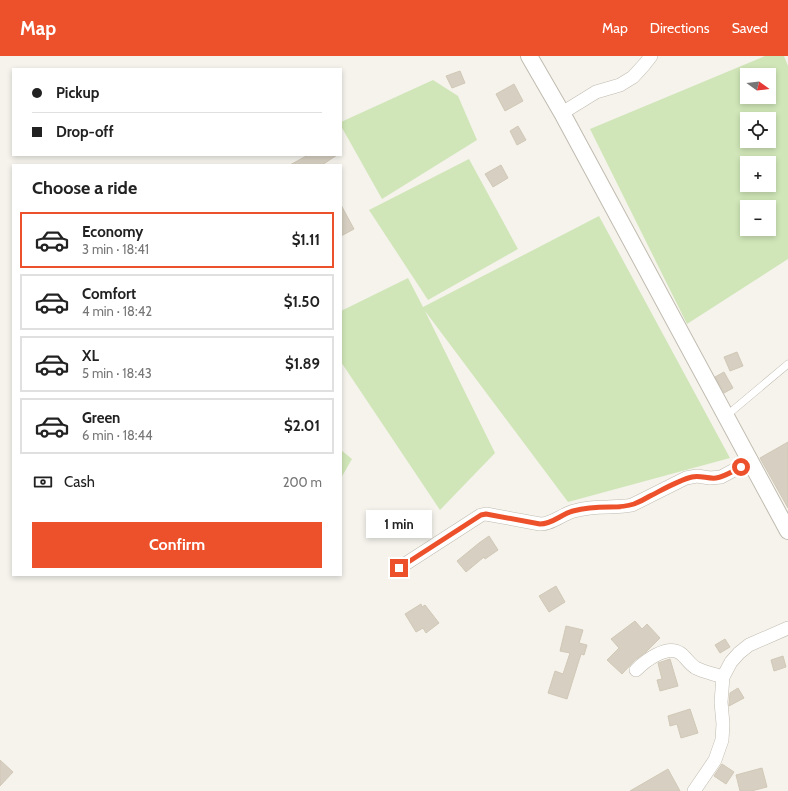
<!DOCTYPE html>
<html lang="en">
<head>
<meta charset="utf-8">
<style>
  :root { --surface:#fff; --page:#f2f2f2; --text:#222; --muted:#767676; --line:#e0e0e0; --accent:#ed512b }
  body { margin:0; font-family:Cabin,sans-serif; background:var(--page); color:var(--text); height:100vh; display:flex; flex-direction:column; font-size:15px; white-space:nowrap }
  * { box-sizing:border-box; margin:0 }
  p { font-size:13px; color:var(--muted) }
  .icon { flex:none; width:22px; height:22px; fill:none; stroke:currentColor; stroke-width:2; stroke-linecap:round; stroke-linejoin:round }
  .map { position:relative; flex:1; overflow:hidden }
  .side { position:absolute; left:12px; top:108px; width:330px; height:412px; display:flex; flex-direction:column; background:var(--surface); border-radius:0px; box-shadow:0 2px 6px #0003 }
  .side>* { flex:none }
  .top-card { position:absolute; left:12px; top:12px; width:330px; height:88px; border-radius:0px; box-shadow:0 2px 6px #0003; display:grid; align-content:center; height:88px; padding:0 20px; background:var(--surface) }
  .needle { width:26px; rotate:105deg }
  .tools { position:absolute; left:740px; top:12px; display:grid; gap:8px }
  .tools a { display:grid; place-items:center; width:36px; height:36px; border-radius:0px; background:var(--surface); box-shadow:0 2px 6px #0003; font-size:20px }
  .end { position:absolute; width:18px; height:18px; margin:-9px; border:5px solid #ed512b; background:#fff; box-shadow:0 0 0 2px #fff }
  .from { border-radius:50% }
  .bubble { position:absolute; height:28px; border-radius:0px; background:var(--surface); box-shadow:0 2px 6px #0003; font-size:13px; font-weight:700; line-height:28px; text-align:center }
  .top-card b { display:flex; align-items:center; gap:14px; height:38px; font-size:15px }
  .top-card b+b { border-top:1px solid var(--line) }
  .top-card i { width:10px; height:10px; background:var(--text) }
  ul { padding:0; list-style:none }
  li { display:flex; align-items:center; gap:12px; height:56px; margin:0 8px 6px; padding:0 12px; border:2px solid var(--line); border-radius:0px }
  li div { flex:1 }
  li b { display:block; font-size:15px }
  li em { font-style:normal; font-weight:700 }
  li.selected { border-color:var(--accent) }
  li>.icon { width:36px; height:36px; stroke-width:1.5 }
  h2 { padding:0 20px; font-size:18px; line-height:48px }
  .pay { display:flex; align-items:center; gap:10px; height:44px; padding:0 20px; font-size:15px }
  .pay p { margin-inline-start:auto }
  .action { display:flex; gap:8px; margin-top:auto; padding:8px 20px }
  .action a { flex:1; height:46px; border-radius:0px; background:var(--accent); color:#fff; font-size:16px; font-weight:700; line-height:46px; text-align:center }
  header { display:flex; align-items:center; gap:24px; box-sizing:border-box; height:56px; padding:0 20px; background:var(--accent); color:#fff }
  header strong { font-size:19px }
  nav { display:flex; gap:22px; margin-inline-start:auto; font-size:14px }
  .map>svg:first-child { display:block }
  .green { fill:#d0e6b8; fill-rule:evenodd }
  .building { fill:#d6cfc2; stroke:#d1c8b6 }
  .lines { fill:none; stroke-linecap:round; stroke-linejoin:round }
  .service-casing { stroke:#c0bbaf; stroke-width:8 }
  .minor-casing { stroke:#c0bbaf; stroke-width:14 }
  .tertiary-casing { stroke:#c0bbaf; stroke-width:18 }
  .service { stroke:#fff; stroke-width:7 }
  .minor { stroke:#fff; stroke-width:13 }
  .tertiary { stroke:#fff; stroke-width:16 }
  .route { stroke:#ed512b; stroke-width:5 }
</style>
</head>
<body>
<header>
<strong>Map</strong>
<nav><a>Map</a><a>Directions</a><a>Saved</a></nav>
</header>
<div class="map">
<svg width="788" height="735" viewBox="0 0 788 735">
  <rect width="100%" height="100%" fill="#f5f3ec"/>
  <!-- green -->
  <g class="green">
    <path d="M765,0h19l4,10v193l-101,65 -97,-195zM747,19h22v22h-22zM747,63h22v22h-22zM747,107h22v22h-22zM747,151h22v22h-22z"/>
    <polygon points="433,24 458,40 477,84 382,143 341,70 341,66"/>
    <polygon points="469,103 518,193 428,244 369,154"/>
    <polygon points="599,160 730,402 568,446 425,255 495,397 440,454 341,306 341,255 408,222 423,251"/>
    <polygon points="341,394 352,403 341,422"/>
  </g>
  <!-- building -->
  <g class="building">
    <polygon points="460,15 465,27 452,32 446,20"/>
    <polygon points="514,28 523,45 505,55 496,38"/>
    <polygon points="518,70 526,84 517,89 510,75"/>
    <polygon points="308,99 337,99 322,109 290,109"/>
    <polygon points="501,109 508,122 493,131 485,118"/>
    <polygon points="341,149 354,173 341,180"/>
    <polygon points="737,296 743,310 730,315 724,301"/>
    <polygon points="724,316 733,332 724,337 715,321"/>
    <polygon points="788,386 788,452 760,402"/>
    <polygon points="489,480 498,494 485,503 484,501 466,516 457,505 479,487"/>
    <polygon points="556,530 565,546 549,556 539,540"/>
    <polygon points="421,548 422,551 425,549 439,567 426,577 423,572 416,576 405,558"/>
    <polygon points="635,565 642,573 647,568 660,582 646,596 635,604 622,618 607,604 619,592 611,583"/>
    <polygon points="566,570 583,574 579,587 587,589 584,599 581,598 567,643 548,637 555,615 563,618 570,597 560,595"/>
    <polygon points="725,583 730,591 720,597 715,589"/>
    <polygon points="783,600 786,611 774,615 771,604"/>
    <polygon points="670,603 678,630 660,635 657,624 662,623 658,607"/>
    <polygon points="738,632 744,642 729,650 730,637"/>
    <polygon points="690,653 698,677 681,682 677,668 670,670 668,660"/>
    <polygon points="0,704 13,716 0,730"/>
    <polygon points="722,708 734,716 726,728 714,720"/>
    <polygon points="762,712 767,731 751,735 740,735 736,719"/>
    <polygon points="668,713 680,735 630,735"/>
  </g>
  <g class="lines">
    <!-- service casing -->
    <g class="service-casing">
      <polyline id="service" points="726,360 788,308"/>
    </g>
    <!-- minor casing -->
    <g class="minor-casing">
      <g id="minor">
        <polyline points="562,57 596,36 620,29 633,21 644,9 651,0"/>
        <path d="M399,512l82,-53 5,-1 54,10c13,0 22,-10 34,-13 11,-3 23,-4 34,-4 8,-1 16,0 24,-2l54,-27 11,-2 13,2 11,-1 30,-16"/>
        <path d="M636,614c9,-9 31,-26 44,-17 6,4 9,11 16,15 8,4 18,6 27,9"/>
        <polyline points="694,735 715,704 722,684 723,668 721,646 723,621 731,606 739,597 749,589 788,572"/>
      </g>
    </g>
    <!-- tertiary casing -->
    <g class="tertiary-casing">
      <polyline id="tertiary" points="529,0 562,57 788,475"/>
    </g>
    <!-- service -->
    <use href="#service" class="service"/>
    <!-- minor -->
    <use href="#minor" class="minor"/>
    <!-- tertiary -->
    <use href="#tertiary" class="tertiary"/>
  </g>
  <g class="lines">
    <!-- route -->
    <path class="route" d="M399,512l82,-53 5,-1 54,10c13,0 21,-10 33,-13 11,-3 25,-4 37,-4 8,0 15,0 24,-3 5,-2 11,-5 16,-8 12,-6 29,-16 42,-19 8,-2 16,2 24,1 8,-1 17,-7 25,-11"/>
  </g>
</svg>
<div class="tools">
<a><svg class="needle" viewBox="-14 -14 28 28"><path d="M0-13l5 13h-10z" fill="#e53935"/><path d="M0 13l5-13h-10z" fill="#767676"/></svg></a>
<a><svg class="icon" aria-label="locate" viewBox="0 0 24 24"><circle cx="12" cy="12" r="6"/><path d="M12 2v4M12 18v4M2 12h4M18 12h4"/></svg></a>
<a>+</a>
<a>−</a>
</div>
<i class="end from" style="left:741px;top:411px"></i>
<i class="end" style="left:399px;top:512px"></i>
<div class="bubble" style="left:366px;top:454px;width:66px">1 min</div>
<div class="top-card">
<b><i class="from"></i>Pickup</b>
<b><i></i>Drop-off</b>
</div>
<section class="side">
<h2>Choose a ride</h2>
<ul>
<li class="selected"><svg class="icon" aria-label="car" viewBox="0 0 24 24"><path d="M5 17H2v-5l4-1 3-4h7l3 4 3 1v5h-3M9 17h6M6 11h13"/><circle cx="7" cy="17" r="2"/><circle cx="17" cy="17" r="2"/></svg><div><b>Economy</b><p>3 min · 18:41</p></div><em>$1.11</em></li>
<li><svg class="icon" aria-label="car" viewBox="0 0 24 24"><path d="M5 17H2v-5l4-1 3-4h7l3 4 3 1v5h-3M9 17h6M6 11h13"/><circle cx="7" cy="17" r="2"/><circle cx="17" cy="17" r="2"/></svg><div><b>Comfort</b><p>4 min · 18:42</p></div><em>$1.50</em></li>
<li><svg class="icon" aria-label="car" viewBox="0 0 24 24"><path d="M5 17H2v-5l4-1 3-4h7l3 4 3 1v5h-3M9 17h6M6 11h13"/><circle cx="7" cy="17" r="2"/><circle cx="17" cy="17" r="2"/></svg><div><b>XL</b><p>5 min · 18:43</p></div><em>$1.89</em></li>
<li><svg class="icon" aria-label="car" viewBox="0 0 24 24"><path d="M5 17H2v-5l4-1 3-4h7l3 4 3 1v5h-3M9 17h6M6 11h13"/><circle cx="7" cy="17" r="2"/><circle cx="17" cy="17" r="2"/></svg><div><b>Green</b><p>6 min · 18:44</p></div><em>$2.01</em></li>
</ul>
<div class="pay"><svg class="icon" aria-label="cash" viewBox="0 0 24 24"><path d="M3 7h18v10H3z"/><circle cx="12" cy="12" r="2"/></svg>Cash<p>200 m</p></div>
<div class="action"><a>Confirm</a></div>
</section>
</div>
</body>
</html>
